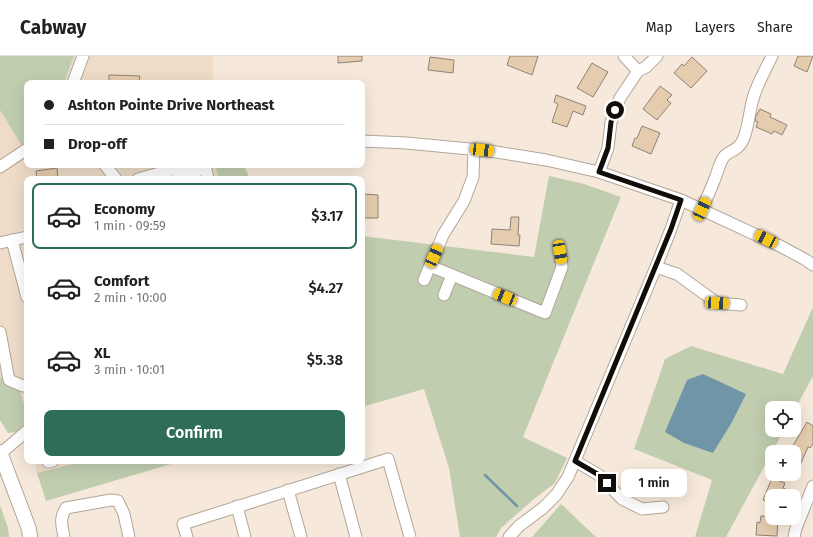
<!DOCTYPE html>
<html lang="en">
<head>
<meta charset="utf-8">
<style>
  :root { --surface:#fff; --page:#f6f6f6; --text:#222; --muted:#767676; --line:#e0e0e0; --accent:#2e6d5a }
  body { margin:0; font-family:"Fira Sans",sans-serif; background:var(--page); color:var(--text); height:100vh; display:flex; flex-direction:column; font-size:15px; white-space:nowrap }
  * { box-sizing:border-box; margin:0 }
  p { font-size:13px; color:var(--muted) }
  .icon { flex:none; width:22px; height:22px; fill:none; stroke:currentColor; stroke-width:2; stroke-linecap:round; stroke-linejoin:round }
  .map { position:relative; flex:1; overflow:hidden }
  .details { position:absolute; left:24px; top:120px; width:341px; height:288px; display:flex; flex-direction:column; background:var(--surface); border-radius:8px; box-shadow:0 4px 16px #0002 }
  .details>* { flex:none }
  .guide { position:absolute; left:24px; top:24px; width:341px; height:88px; border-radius:8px; box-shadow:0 4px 16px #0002; display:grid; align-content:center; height:88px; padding:0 20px; background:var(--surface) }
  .tools { position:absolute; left:765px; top:345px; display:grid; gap:8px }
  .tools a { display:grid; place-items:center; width:36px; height:36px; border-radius:8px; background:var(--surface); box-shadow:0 4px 16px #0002; font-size:20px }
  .end { position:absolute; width:18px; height:18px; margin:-9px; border:5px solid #110d09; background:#fff; box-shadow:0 0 0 2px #fff }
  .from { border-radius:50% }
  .bubble { position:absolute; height:28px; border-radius:8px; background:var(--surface); box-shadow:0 4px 16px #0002; font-size:13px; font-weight:600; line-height:28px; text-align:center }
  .car { position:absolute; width:12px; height:24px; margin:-12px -6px; border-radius:5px; box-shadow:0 0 3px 1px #0007; background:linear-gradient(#f5c518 24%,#345 0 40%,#f5c518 0 76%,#345 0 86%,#f5c518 0) }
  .guide b { display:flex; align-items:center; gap:14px; height:38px; font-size:15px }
  .guide b+b { border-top:1px solid var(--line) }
  .guide i { width:10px; height:10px; background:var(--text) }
  ul { padding:7px 0 0; list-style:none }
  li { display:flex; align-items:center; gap:12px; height:66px; margin:0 8px 6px; padding:0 12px; border:2px solid transparent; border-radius:8px }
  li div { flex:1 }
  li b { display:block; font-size:15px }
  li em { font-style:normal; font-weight:600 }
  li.current { border-color:var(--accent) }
  li>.icon { width:36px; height:36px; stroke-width:1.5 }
  .cta { display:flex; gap:8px; margin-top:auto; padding:8px 20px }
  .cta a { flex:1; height:46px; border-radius:8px; background:var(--accent); color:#fff; font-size:16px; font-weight:600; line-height:46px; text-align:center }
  header { display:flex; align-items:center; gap:24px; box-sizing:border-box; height:56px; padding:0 20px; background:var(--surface); border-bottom:1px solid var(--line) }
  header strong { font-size:19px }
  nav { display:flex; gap:22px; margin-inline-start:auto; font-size:14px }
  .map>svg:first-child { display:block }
  .built { fill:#eedcc8 }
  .education { fill:#eadcc8 }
  .green { fill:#c1cdaf; fill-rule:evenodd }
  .water { fill:#7095a7 }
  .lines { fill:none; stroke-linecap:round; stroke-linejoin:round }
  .stream { stroke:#7095a7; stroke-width:2.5 }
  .building { fill:#e6ccae; stroke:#8e8376 }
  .minor-casing { stroke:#b2a699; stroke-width:13 }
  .major-casing { stroke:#b2a699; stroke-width:16 }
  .minor { stroke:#fff; stroke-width:11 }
  .major { stroke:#fff; stroke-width:14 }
  .route { stroke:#110d09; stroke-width:5 }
</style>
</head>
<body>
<header>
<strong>Cabway</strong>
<nav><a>Map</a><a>Layers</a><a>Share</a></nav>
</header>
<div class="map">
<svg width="813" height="481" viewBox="0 0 813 481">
  <rect width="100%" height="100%" fill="#f6e9db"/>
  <!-- built -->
  <g class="built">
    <polygon points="74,0 213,0 213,27 64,27"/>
    <polygon points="0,54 22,89 27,85 27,109 117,109 122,123 27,123 27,359 20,334 0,321"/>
    <polygon points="35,405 85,405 37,417"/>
  </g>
  <!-- education -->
  <polygon class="education" points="117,109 215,109 219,123 122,123"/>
  <!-- green -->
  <g class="green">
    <polygon points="0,0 74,0 64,27 27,27 27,85 22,90 0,54"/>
    <polygon points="215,109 244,109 250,123 219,123"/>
    <polygon points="549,120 584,128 621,141 589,219 523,381 567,402 555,427 534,443 501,472 496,481 460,481 449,412 424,333 362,351 362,180 534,201"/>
    <path d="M813,251v69l-19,35v-3h-22v22h12l-57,105v2h-32l17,-57 -78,-31 31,-90 26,-13 92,28zM687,324l59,14 -68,9z"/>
    <polygon points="0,321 20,334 27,359 27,368 16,376 8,377 0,364"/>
    <polygon points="85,405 181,405 46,445 37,417"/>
    <polygon points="561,448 596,481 532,481"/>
    <polygon points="0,449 8,472 9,481 0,481"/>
  </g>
  <!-- water -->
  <polygon class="water" points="703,318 746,338 732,366 713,397 684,387 665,376 687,324"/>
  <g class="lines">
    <!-- stream -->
    <polyline class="stream" points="485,419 517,450"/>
  </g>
  <!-- building -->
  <g class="building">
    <polygon points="338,0 362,0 362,5 338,7"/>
    <polygon points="510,0 538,0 532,19 507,9"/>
    <polygon points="798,0 813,0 807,16 794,10"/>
    <polygon points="430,1 454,4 453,17 428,14"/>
    <polygon points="692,1 707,15 691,32 674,17 682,8 684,10"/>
    <polygon points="592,7 608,16 593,41 577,32"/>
    <polygon points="109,19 140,20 139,27 109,27"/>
    <polygon points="660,30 672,39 667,44 671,47 657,64 643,53"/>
    <polygon points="556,39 586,50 583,59 573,55 567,71 552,66 558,48 554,46"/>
    <polygon points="760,53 771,58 770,61 787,69 782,79 774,75 772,78 756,71 758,66 755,65 756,60"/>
    <polygon points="642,70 660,77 651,98 632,90 635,82 637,82"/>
    <polygon points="57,112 58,123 37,123 36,115"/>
    <polygon points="362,138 378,139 378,162 362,162"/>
    <polygon points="511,161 519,161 518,179 520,179 519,190 491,188 492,173 510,174"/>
    <polygon points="807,366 813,370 813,388 810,392 808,391 794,423 794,396 789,396"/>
    <polygon points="772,422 785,427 783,432 801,440 772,440 772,448 763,444"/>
    <polygon points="761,460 778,462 777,480 756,479 757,466 760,467"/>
  </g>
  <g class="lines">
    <!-- minor casing -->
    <g class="minor-casing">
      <g id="minor">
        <polyline points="624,0 638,15"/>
        <polyline points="73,27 83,0"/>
        <polyline points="362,85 407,87 490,95 546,104 599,116 681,144 780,190 806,204 813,209"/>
        <polyline points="105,109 116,123"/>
        <polyline points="205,109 208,123"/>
        <polyline points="0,111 27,93"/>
        <polyline points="599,116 608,92 611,66 620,42 638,15 646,11 657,0"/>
        <polyline points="138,123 167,115 172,114 185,117 192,116 205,113"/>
        <path d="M702,153c4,-9 8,-18 12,-28 3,-7 5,-16 9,-23 5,-8 15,-6 20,-18 4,-8 6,-23 8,-33 3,-18 13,-34 21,-51"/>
        <polyline points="12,184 27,241"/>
        <polyline points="0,187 27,181"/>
        <polyline points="430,210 545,257 562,211 560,196"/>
        <polyline points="656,211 677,218 717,247 741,249"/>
        <polyline points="424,224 443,179 464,145 473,121 474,93"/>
        <polyline points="444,239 452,219"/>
        <polyline points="0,276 9,324 23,330 27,329"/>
        <polyline points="1,397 27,375"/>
        <polyline points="48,405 48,406 53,405"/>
        <polyline points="575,405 599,419 622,443 642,453 663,451"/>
        <polyline points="339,418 356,481"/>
        <polyline points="288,434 301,481"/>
        <polyline points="237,450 245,481"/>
        <path d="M64,481c-2,-12 -5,-18 2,-29l45,-8 7,1 6,13 5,23"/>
        <polyline points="187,481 183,468 388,403 410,481"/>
        <polyline points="509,481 519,470 543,452 556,439 568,421 656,211 671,173 681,144"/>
        <polyline points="794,481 796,472 813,430"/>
      </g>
    </g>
    <!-- major casing -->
    <g class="major-casing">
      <polyline id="major" points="0,396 29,473 30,481"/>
    </g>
    <!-- minor -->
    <use href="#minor" class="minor"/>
    <!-- major -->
    <use href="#major" class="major"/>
  </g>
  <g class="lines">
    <!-- route -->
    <polyline class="route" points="607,427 599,419 575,405 671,173 681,144 599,116 608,92 611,66 615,54"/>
  </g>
</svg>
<div class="tools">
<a><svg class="icon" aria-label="locate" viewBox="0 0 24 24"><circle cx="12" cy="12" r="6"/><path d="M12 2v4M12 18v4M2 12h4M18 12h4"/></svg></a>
<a>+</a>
<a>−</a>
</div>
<i class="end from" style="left:615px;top:54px"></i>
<i class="end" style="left:607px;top:427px"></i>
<div class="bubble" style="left:621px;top:413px;width:66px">1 min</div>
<i class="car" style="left:482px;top:94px;rotate:96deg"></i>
<i class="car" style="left:702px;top:153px;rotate:25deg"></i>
<i class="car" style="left:766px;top:183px;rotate:296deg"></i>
<i class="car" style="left:560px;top:196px;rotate:170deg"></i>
<i class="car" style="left:434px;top:200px;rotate:24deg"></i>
<i class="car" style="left:505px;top:241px;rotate:292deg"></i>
<i class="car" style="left:717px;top:247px;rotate:93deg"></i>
<div class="guide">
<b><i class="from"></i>Ashton Pointe Drive Northeast</b>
<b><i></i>Drop-off</b>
</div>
<section class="details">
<ul>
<li class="current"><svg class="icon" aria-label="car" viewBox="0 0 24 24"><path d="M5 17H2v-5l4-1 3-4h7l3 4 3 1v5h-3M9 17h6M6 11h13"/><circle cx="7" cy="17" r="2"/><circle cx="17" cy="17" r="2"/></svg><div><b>Economy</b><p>1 min · 09:59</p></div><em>$3.17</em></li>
<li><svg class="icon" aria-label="car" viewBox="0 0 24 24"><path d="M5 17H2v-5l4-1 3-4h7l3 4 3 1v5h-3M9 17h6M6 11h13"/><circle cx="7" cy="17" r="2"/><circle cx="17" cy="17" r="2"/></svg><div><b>Comfort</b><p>2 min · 10:00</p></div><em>$4.27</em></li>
<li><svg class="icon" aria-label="car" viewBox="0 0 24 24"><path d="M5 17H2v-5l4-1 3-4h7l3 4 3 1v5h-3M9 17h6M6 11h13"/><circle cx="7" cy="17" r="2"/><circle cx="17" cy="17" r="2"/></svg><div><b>XL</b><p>3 min · 10:01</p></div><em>$5.38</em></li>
</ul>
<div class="cta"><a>Confirm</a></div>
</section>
</div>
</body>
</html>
